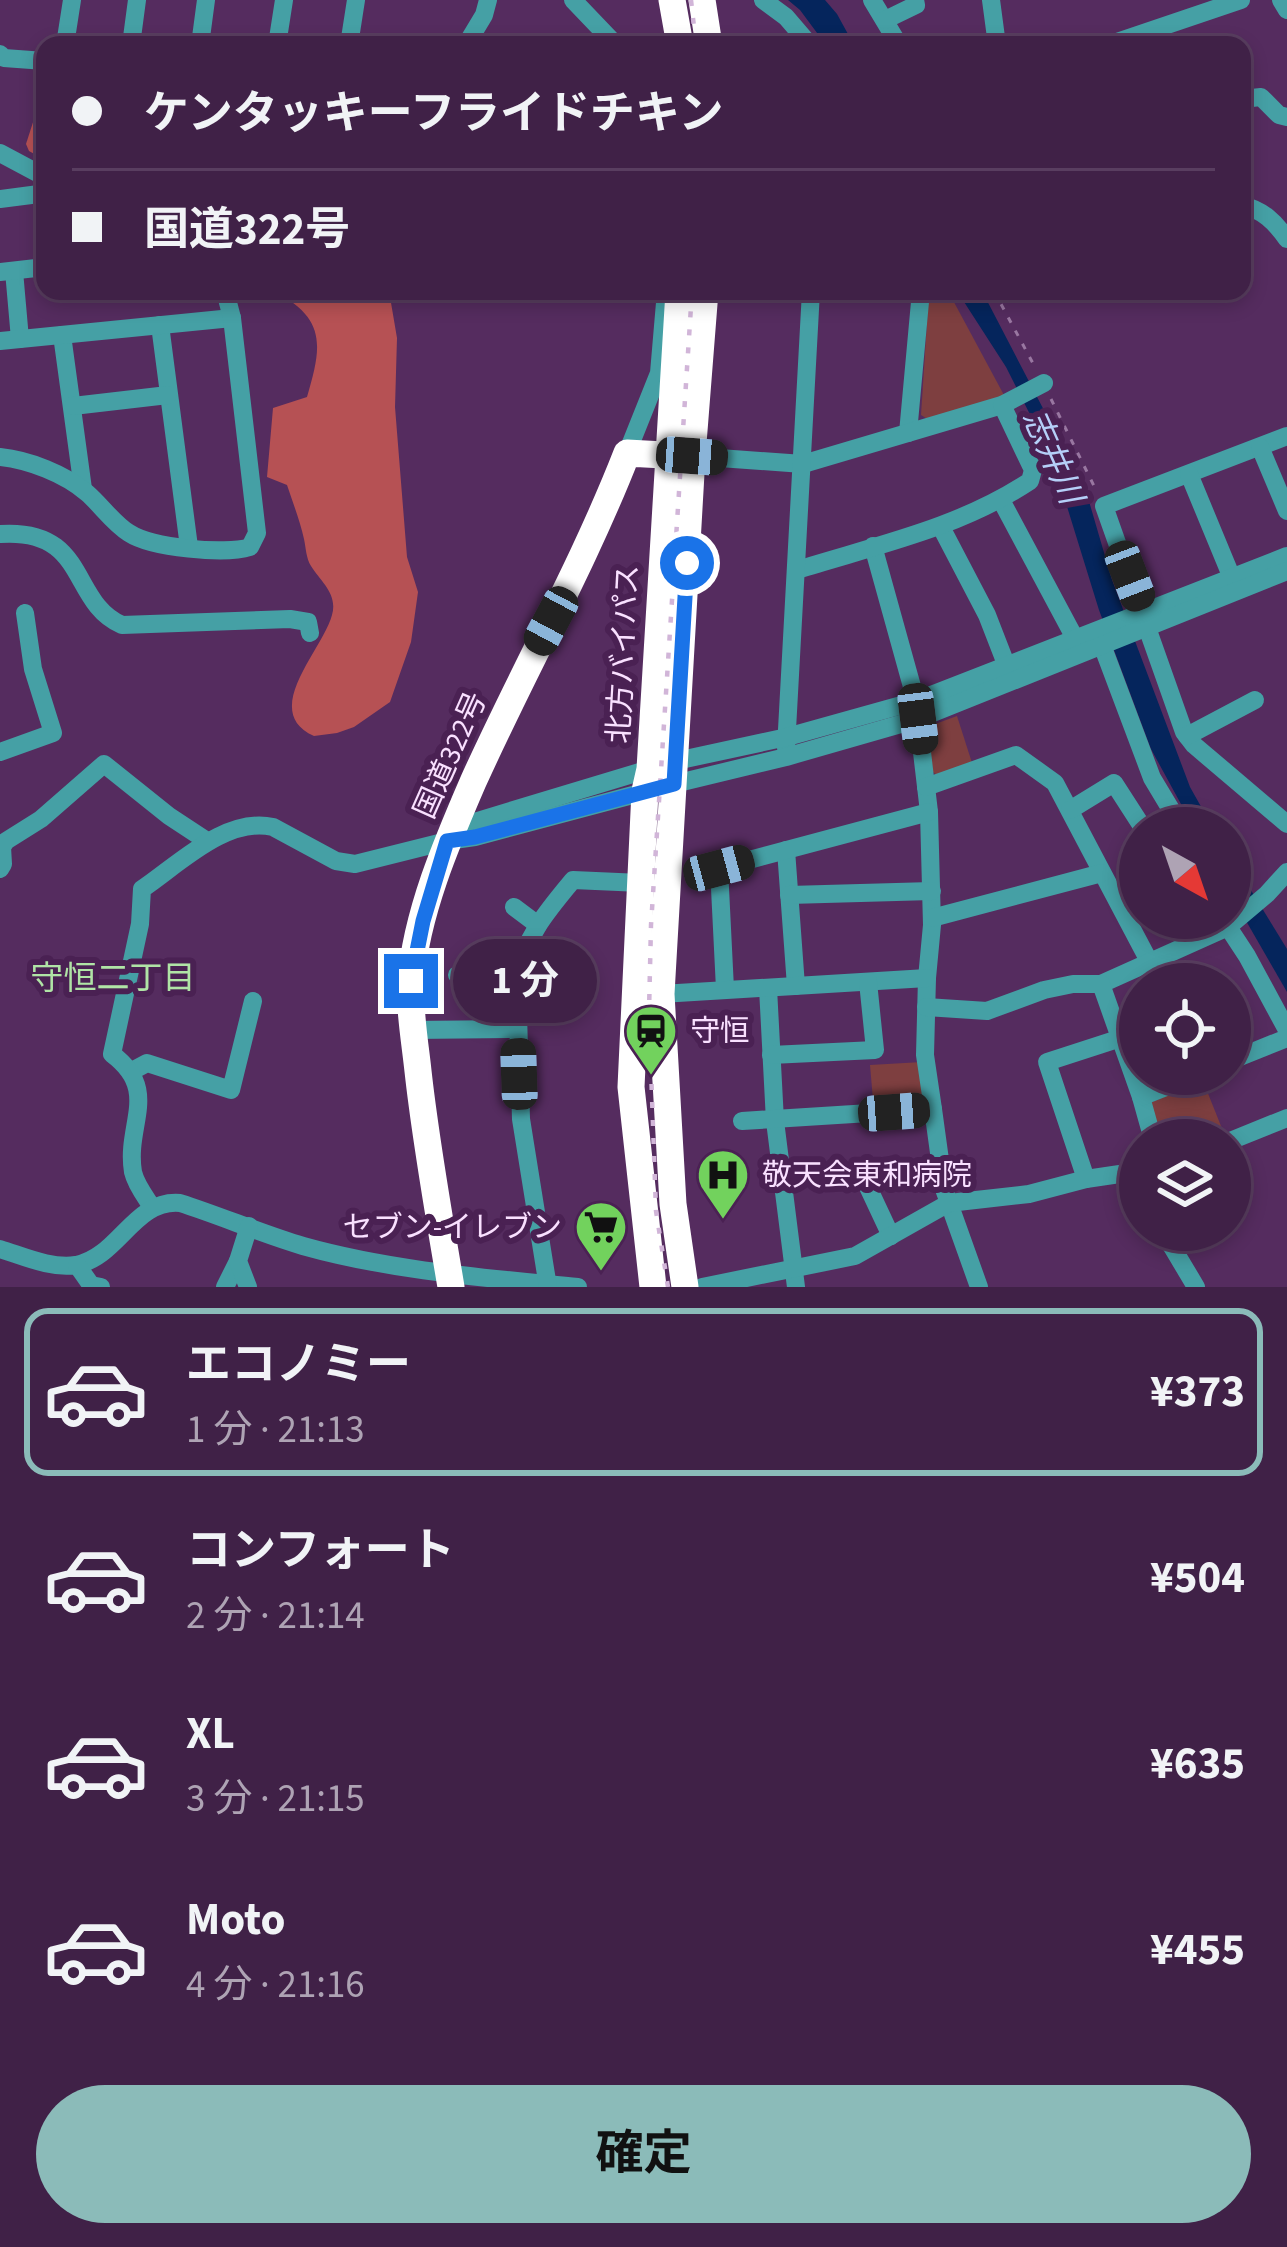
<!DOCTYPE html>
<html lang="ja">
<head>
<meta charset="utf-8">
<style>
  :root { --surface:#402147; --page:#4b2e52; --text:#f1f3f6; --muted:#aea3b4; --line:#593e60; --accent:#8bbbb9 }
  body { margin:0; font-family:"Source Sans 3","Noto Sans JP",sans-serif; background:var(--page); color:var(--text); height:100vh; display:flex; flex-direction:column; font-size:45px; white-space:nowrap }
  * { box-sizing:border-box; margin:0 }
  p { font-size:39px; color:var(--muted) }
  .icon { flex:none; width:66px; height:66px; fill:none; stroke:currentColor; stroke-width:2; stroke-linecap:round; stroke-linejoin:round }
  .map { position:relative; height:1287px; overflow:hidden }
  .sheet { display:flex; flex-direction:column; background:var(--surface); flex:1 }
  .sheet>* { flex:none }
  .guide { position:absolute; left:36px; top:36px; width:1215px; height:264px; border-radius:24px; box-shadow:0 6px 18px #0003,0 0 0 3px var(--line); display:grid; align-content:center; height:264px; padding:0 36px; background:var(--surface) }
  .needle { width:78px; rotate:140deg }
  .buttons { position:absolute; left:1119px; top:807px; display:grid; gap:24px }
  .buttons a { display:grid; place-items:center; width:132px; height:132px; border-radius:50%; background:var(--surface); box-shadow:0 6px 18px #0003,0 0 0 3px var(--line); font-size:60px }
  .end { position:absolute; width:54px; height:54px; margin:-27px; border:15px solid #1a73e8; background:#fff; box-shadow:0 0 0 6px #fff }
  .from { border-radius:50% }
  .bubble { position:absolute; height:84px; border-radius:42px; background:var(--surface); box-shadow:0 6px 18px #0003,0 0 0 3px var(--line); font-size:39px; font-weight:700; line-height:84px; text-align:center }
  .car { position:absolute; width:36px; height:72px; margin:-36px -18px; border-radius:15px; box-shadow:0 0 9px 3px #0007; background:linear-gradient(#222 24%,#8ab4d8 0 40%,#222 0 76%,#8ab4d8 0 86%,#222 0) }
  .guide b { display:flex; align-items:center; gap:42px; height:114px; font-size:45px }
  .guide b+b { border-top:3px solid var(--line) }
  .guide i { width:30px; height:30px; background:var(--text) }
  ul { padding:21px 0 0; list-style:none }
  li { display:flex; align-items:center; gap:36px; height:168px; margin:0 24px 18px; padding:0 12px; border:6px solid transparent; border-radius:24px }
  li div { flex:1 }
  li b { display:block; font-size:45px }
  li em { font-style:normal; font-weight:700 }
  li.active { border-color:var(--accent) }
  li>.icon { width:108px; height:108px; stroke-width:1.5 }
  .cta { display:flex; gap:24px; margin-top:auto; padding:24px 36px }
  .cta a { flex:1; height:138px; border-radius:72px; background:var(--accent); color:#111; font-size:48px; font-weight:700; line-height:138px; text-align:center }
  .map>svg:first-child { display:block }
  .green { fill:#7e3f40 }
  .forest { fill:#b65154 }
  .water { fill:#05255c }
  .lines { fill:none; stroke-linecap:round; stroke-linejoin:round }
  .path { stroke:#9977a1; stroke-width:3; stroke-dasharray:6 9; stroke-linecap:butt }
  .minor { stroke:#45a0a5; stroke-width:18 }
  .highway { stroke:#fff; stroke-width:27 }
  .rail { stroke:#d1b5d8; stroke-width:4.5; stroke-dasharray:6 12; stroke-linecap:butt }
  .route { stroke:#1a73e8; stroke-width:15 }
  .labels { text-anchor:middle; stroke-width:12; stroke-linejoin:round; paint-order:stroke }
  .street-label { font-size:30px; fill:#f9e0ff; stroke:#4a2153 }
  .poi-label { font-size:30px; fill:#f9e0ff; stroke:#4a2153; text-anchor:start }
  .water-label { font-size:33px; font-style:italic; fill:#b5cff8; stroke:#4a2153 }
  .neighbourhood-label { font-size:33px; fill:#b0e4a6; stroke:#4a2153 }
</style>
</head>
<body>
<div class="map">
<svg width="1287" height="1287" viewBox="0 0 1287 1287">
  <rect width="100%" height="100%" fill="#552c5f"/>
  <!-- green -->
  <g class="green">
    <polygon points="929,291 948,291 1005,397 929,420 921,415"/>
    <polygon points="957,716 973,766 941,779 933,772 927,727"/>
    <polygon points="922,1062 927,1092 922,1098 873,1100 870,1065"/>
    <polygon points="1203,1081 1225,1136 1215,1140 1159,1140 1148,1108 1152,1102"/>
  </g>
  <!-- forest -->
  <g class="forest">
    <polygon points="45,112 45,160 29,151 26,144 35,116"/>
    <path d="M273,291h116l8,47 -2,69 12,150 11,35 -7,50 -21,60 -36,25 -17,6 -23,3c-55,-25 9,-86 18,-121 6,-21 -11,-33 -21,-49 -5,-8 -5,-18 -7,-27 -4,-18 -11,-36 -17,-54l-20,-8 6,-69 34,-11c15,-51 20,-79 -34,-106z"/>
  </g>
  <!-- water -->
  <g class="water">
    <polygon points="788,0 825,0 837,14 854,45 826,45 800,10"/>
    <polygon points="957,291 982,291 1086,491 1112,580 1190,787 1213,828 1194,828 1151,749 1099,610 1052,458 1006,367"/>
    <polygon points="1230,856 1287,949 1287,992 1230,893"/>
  </g>
  <g class="lines">
    <!-- path -->
    <g class="path">
      <polyline points="994,291 1036,369"/>
      <polyline points="1051,399 1097,492"/>
    </g>
    <!-- minor -->
    <g class="minor">
      <polyline points="573,0 616,45"/>
      <polyline points="763,0 786,17 810,45"/>
      <polyline points="872,0 899,45"/>
      <polyline points="991,0 997,45"/>
      <polyline points="1281,0 1287,10"/>
      <polyline points="885,20 916,5 915,0"/>
      <polyline points="65,45 72,0"/>
      <polyline points="131,45 137,0"/>
      <polyline points="200,45 206,0"/>
      <polyline points="277,45 284,0"/>
      <polyline points="349,45 356,0"/>
      <polyline points="466,45 484,15 488,0"/>
      <polyline points="1108,45 1241,0"/>
      <polyline points="0,54 4,58 45,61"/>
      <polyline points="1242,99 1261,97 1279,115 1287,117"/>
      <polyline points="0,153 45,177"/>
      <polyline points="0,199 39,194 45,190"/>
      <path d="M1242,205c21,5 33,17 45,34"/>
      <polyline points="14,271 20,339"/>
      <polyline points="0,272 45,267"/>
      <polyline points="160,325 189,547"/>
      <polyline points="62,335 83,489"/>
      <polyline points="0,341 232,318"/>
      <polyline points="73,406 168,395"/>
      <polyline points="908,433 921,291"/>
      <polyline points="1287,436 1104,506 1184,732 1194,745 1287,824"/>
      <polyline points="1260,447 1287,511"/>
      <polyline points="627,453 659,373 666,291"/>
      <polyline points="692,456 803,464 1002,405 1044,383"/>
      <path d="M0,457c29,3 65,17 87,36 14,12 26,30 42,40 23,15 96,22 121,14l7,-14 -25,-215 -7,-27"/>
      <polyline points="1189,474 1232,578"/>
      <polyline points="1001,500 1078,644"/>
      <polyline points="941,527 987,615 1006,664"/>
      <path d="M0,534c89,-6 69,68 122,91l168,-6 18,3 2,11"/>
      <polyline points="873,546 916,701 929,812 932,925 927,978 925,1055 933,1109 944,1189 979,1287"/>
      <path d="M797,570c80,-25 162,-42 233,-89l3,-11 -31,-65"/>
      <polyline points="1102,645 1152,778 1182,828"/>
      <polyline points="1187,736 1255,700"/>
      <polyline points="786,748 811,291"/>
      <polyline points="0,752 53,733 33,669 25,613"/>
      <polyline points="926,787 1016,755 1055,783 1150,963"/>
      <polyline points="1070,810 1114,783 1143,828"/>
      <polyline points="451,838 474,822 676,761 787,737 916,701 1287,556"/>
      <polyline points="786,850 796,986"/>
      <polyline points="0,869 3,864 2,847 6,841 41,819 104,764 169,816 207,841"/>
      <polyline points="789,895 932,891"/>
      <polyline points="514,907 538,925"/>
      <polyline points="932,918 1102,873"/>
      <polyline points="1228,927 1247,956 1287,1030"/>
      <polyline points="457,975 517,976"/>
      <polyline points="1101,984 1228,927 1267,894 1287,872"/>
      <polyline points="768,988 775,1121 796,1287"/>
      <polyline points="725,989 719,868 929,812"/>
      <polyline points="661,994 927,978"/>
      <polyline points="926,1007 987,1011 1044,990 1073,984 1101,984 1141,1097 1153,1140"/>
      <polyline points="413,1030 518,1029"/>
      <polyline points="771,1055 875,1050 868,982"/>
      <polyline points="1230,1061 1287,1038"/>
      <polyline points="132,1071 147,1063 231,1090 253,1001"/>
      <polyline points="1141,1097 1199,1074"/>
      <polyline points="742,1121 933,1109"/>
      <polyline points="1230,1141 1287,1118"/>
      <polyline points="1086,1179 1047,1062 1121,1038"/>
      <polyline points="868,1187 891,1236"/>
      <path d="M152,1207c-7,-11 -16,-22 -19,-35 -8,-48 28,-81 -21,-118l28,-130 2,-35c36,-24 84,-73 131,-62l63,34 19,3 92,-23 28,-4 199,-53 112,-27 132,-38 369,-148"/>
      <polyline points="1162,1230 1196,1287"/>
      <path d="M0,1249c23,7 51,20 76,16 43,-8 58,-66 104,-62 41,13 82,31 123,43 89,25 184,32 275,41"/>
      <polyline points="77,1265 91,1285 101,1287"/>
      <polyline points="225,1287 238,1261"/>
      <polyline points="248,1287 238,1261 249,1226"/>
      <path d="M548,1287l-27,-168 -4,-140c6,-40 31,-69 56,-99l68,3"/>
      <polyline points="702,1287 855,1256 949,1203 1029,1194 1086,1179 1140,1171"/>
    </g>
    <!-- highway -->
    <g class="highway">
      <polyline points="672,0 680,45"/>
      <polyline points="702,0 709,45"/>
      <path d="M451,1287c-12,-72 -25,-143 -33,-216 -3,-29 -9,-61 -7,-90 5,-67 36,-139 62,-199 50,-111 110,-216 154,-329l55,3"/>
      <polyline points="653,1287 631,1087 645,791 650,769 679,291"/>
      <polyline points="685,1287 673,1204 661,994 692,456 705,291"/>
    </g>
    <!-- rail -->
    <g class="rail">
      <polyline points="691,0 696,45"/>
      <polyline points="668,1287 656,1211 649,1012 651,925 692,291"/>
    </g>
  </g>
  <g class="lines">
    <!-- route -->
    <polyline class="route" points="411,981 423,921 447,841 475,837 674,784 687,563"/>
  </g>
  <!-- icons -->
  <defs>
    <g id="station-pin" transform="scale(2.7)"><path d="M0 17L-7.5 6A9.5 9.5 0 1 1 7.5 6Z" fill="#72d25d" stroke="#4a2153"/><path d="M-3-6H3Q5-6 5-4V2Q5 4 3 4L4.5 6H3L1.5 4h-3L-3 6H-4.5L-3 4Q-5 4-5 2V-4Q-5-6-3-6ZM-3.5-4v3h7v-3ZM-3.5 1v1.5H-2V1ZM2 1v1.5H3.5V1Z" fill="#111"/></g>
    <g id="hospital-pin" transform="scale(2.7)"><path d="M0 17L-7.5 6A9.5 9.5 0 1 1 7.5 6Z" fill="#72d25d" stroke="#4a2153"/><path d="M-5-5h3v3.5h4V-5h3V5h-3V1.5h-4V5h-3Z" fill="#111"/></g>
    <g id="supermarket-pin" transform="scale(2.7)"><path d="M0 17L-7.5 6A9.5 9.5 0 1 1 7.5 6Z" fill="#72d25d" stroke="#4a2153"/><path d="M-6-5.5h2.5l.6 2H6L4.5 2H-2.5L-4.4-4H-6ZM-1.5 3.2a1.3 1.3 0 1 0 .1 0ZM3 3.2a1.3 1.3 0 1 0 .1 0Z" fill="#111"/></g>
  </defs>
  <g fill-rule="evenodd">
    <use href="#station-pin" x="651" y="1031"/>
    <use href="#hospital-pin" x="723" y="1175"/>
    <use href="#supermarket-pin" x="601" y="1227"/>
  </g>
  <g class="labels">
    <!-- street labels -->
    <g class="street-label">
      <text transform="translate(623 654) rotate(-87)" y="10">北方バイパス</text>
      <text transform="translate(450 755) rotate(-66)" y="10">国道322号</text>
    </g>
    <!-- poi labels -->
    <g class="poi-label">
      <text x="690" y="1041">守恒</text>
      <text x="762" y="1185">敬天会東和病院</text>
      <text x="562" y="1237" text-anchor="end">セブン-イレブン</text>
    </g>
    <!-- water labels -->
    <g class="water-label">
      <text transform="translate(1054 456) rotate(66)" y="12">志井川</text>
    </g>
    <!-- neighbourhood labels -->
    <g class="neighbourhood-label">
      <text x="113" y="989">守恒二丁目</text>
    </g>
  </g>
</svg>
<div class="buttons">
<a><svg class="needle" viewBox="-14 -14 28 28"><path d="M0-13l5 13h-10z" fill="#e53935"/><path d="M0 13l5-13h-10z" fill="#aea3b4"/></svg></a>
<a><svg class="icon" aria-label="locate" viewBox="0 0 24 24"><circle cx="12" cy="12" r="6"/><path d="M12 2v4M12 18v4M2 12h4M18 12h4"/></svg></a>
<a><svg class="icon" aria-label="layers" viewBox="0 0 24 24"><path d="M12 4l9 5-9 5-9-5zM3 14l9 5 9-5"/></svg></a>
</div>
<i class="end from" style="left:687px;top:563px"></i>
<i class="end" style="left:411px;top:981px"></i>
<div class="bubble" style="left:453px;top:939px;width:144px">1 分</div>
<i class="car" style="left:692px;top:456px;rotate:94deg"></i>
<i class="car" style="left:1130px;top:576px;rotate:159deg"></i>
<i class="car" style="left:551px;top:621px;rotate:208deg"></i>
<i class="car" style="left:918px;top:719px;rotate:173deg"></i>
<i class="car" style="left:719px;top:868px;rotate:75deg"></i>
<i class="car" style="left:519px;top:1074px;rotate:358deg"></i>
<i class="car" style="left:894px;top:1112px;rotate:86deg"></i>
<div class="guide">
<b><i class="from"></i>ケンタッキーフライドチキン</b>
<b><i></i>国道322号</b>
</div>
</div>
<section class="sheet">
<ul>
<li class="active"><svg class="icon" aria-label="car" viewBox="0 0 24 24"><path d="M5 17H2v-5l4-1 3-4h7l3 4 3 1v5h-3M9 17h6M6 11h13"/><circle cx="7" cy="17" r="2"/><circle cx="17" cy="17" r="2"/></svg><div><b>エコノミー</b><p>1 分 · 21:13</p></div><em>¥373</em></li>
<li><svg class="icon" aria-label="car" viewBox="0 0 24 24"><path d="M5 17H2v-5l4-1 3-4h7l3 4 3 1v5h-3M9 17h6M6 11h13"/><circle cx="7" cy="17" r="2"/><circle cx="17" cy="17" r="2"/></svg><div><b>コンフォート</b><p>2 分 · 21:14</p></div><em>¥504</em></li>
<li><svg class="icon" aria-label="car" viewBox="0 0 24 24"><path d="M5 17H2v-5l4-1 3-4h7l3 4 3 1v5h-3M9 17h6M6 11h13"/><circle cx="7" cy="17" r="2"/><circle cx="17" cy="17" r="2"/></svg><div><b>XL</b><p>3 分 · 21:15</p></div><em>¥635</em></li>
<li><svg class="icon" aria-label="car" viewBox="0 0 24 24"><path d="M5 17H2v-5l4-1 3-4h7l3 4 3 1v5h-3M9 17h6M6 11h13"/><circle cx="7" cy="17" r="2"/><circle cx="17" cy="17" r="2"/></svg><div><b>Moto</b><p>4 分 · 21:16</p></div><em>¥455</em></li>
</ul>
<div class="cta"><a>確定</a></div>
</section>
</body>
</html>
